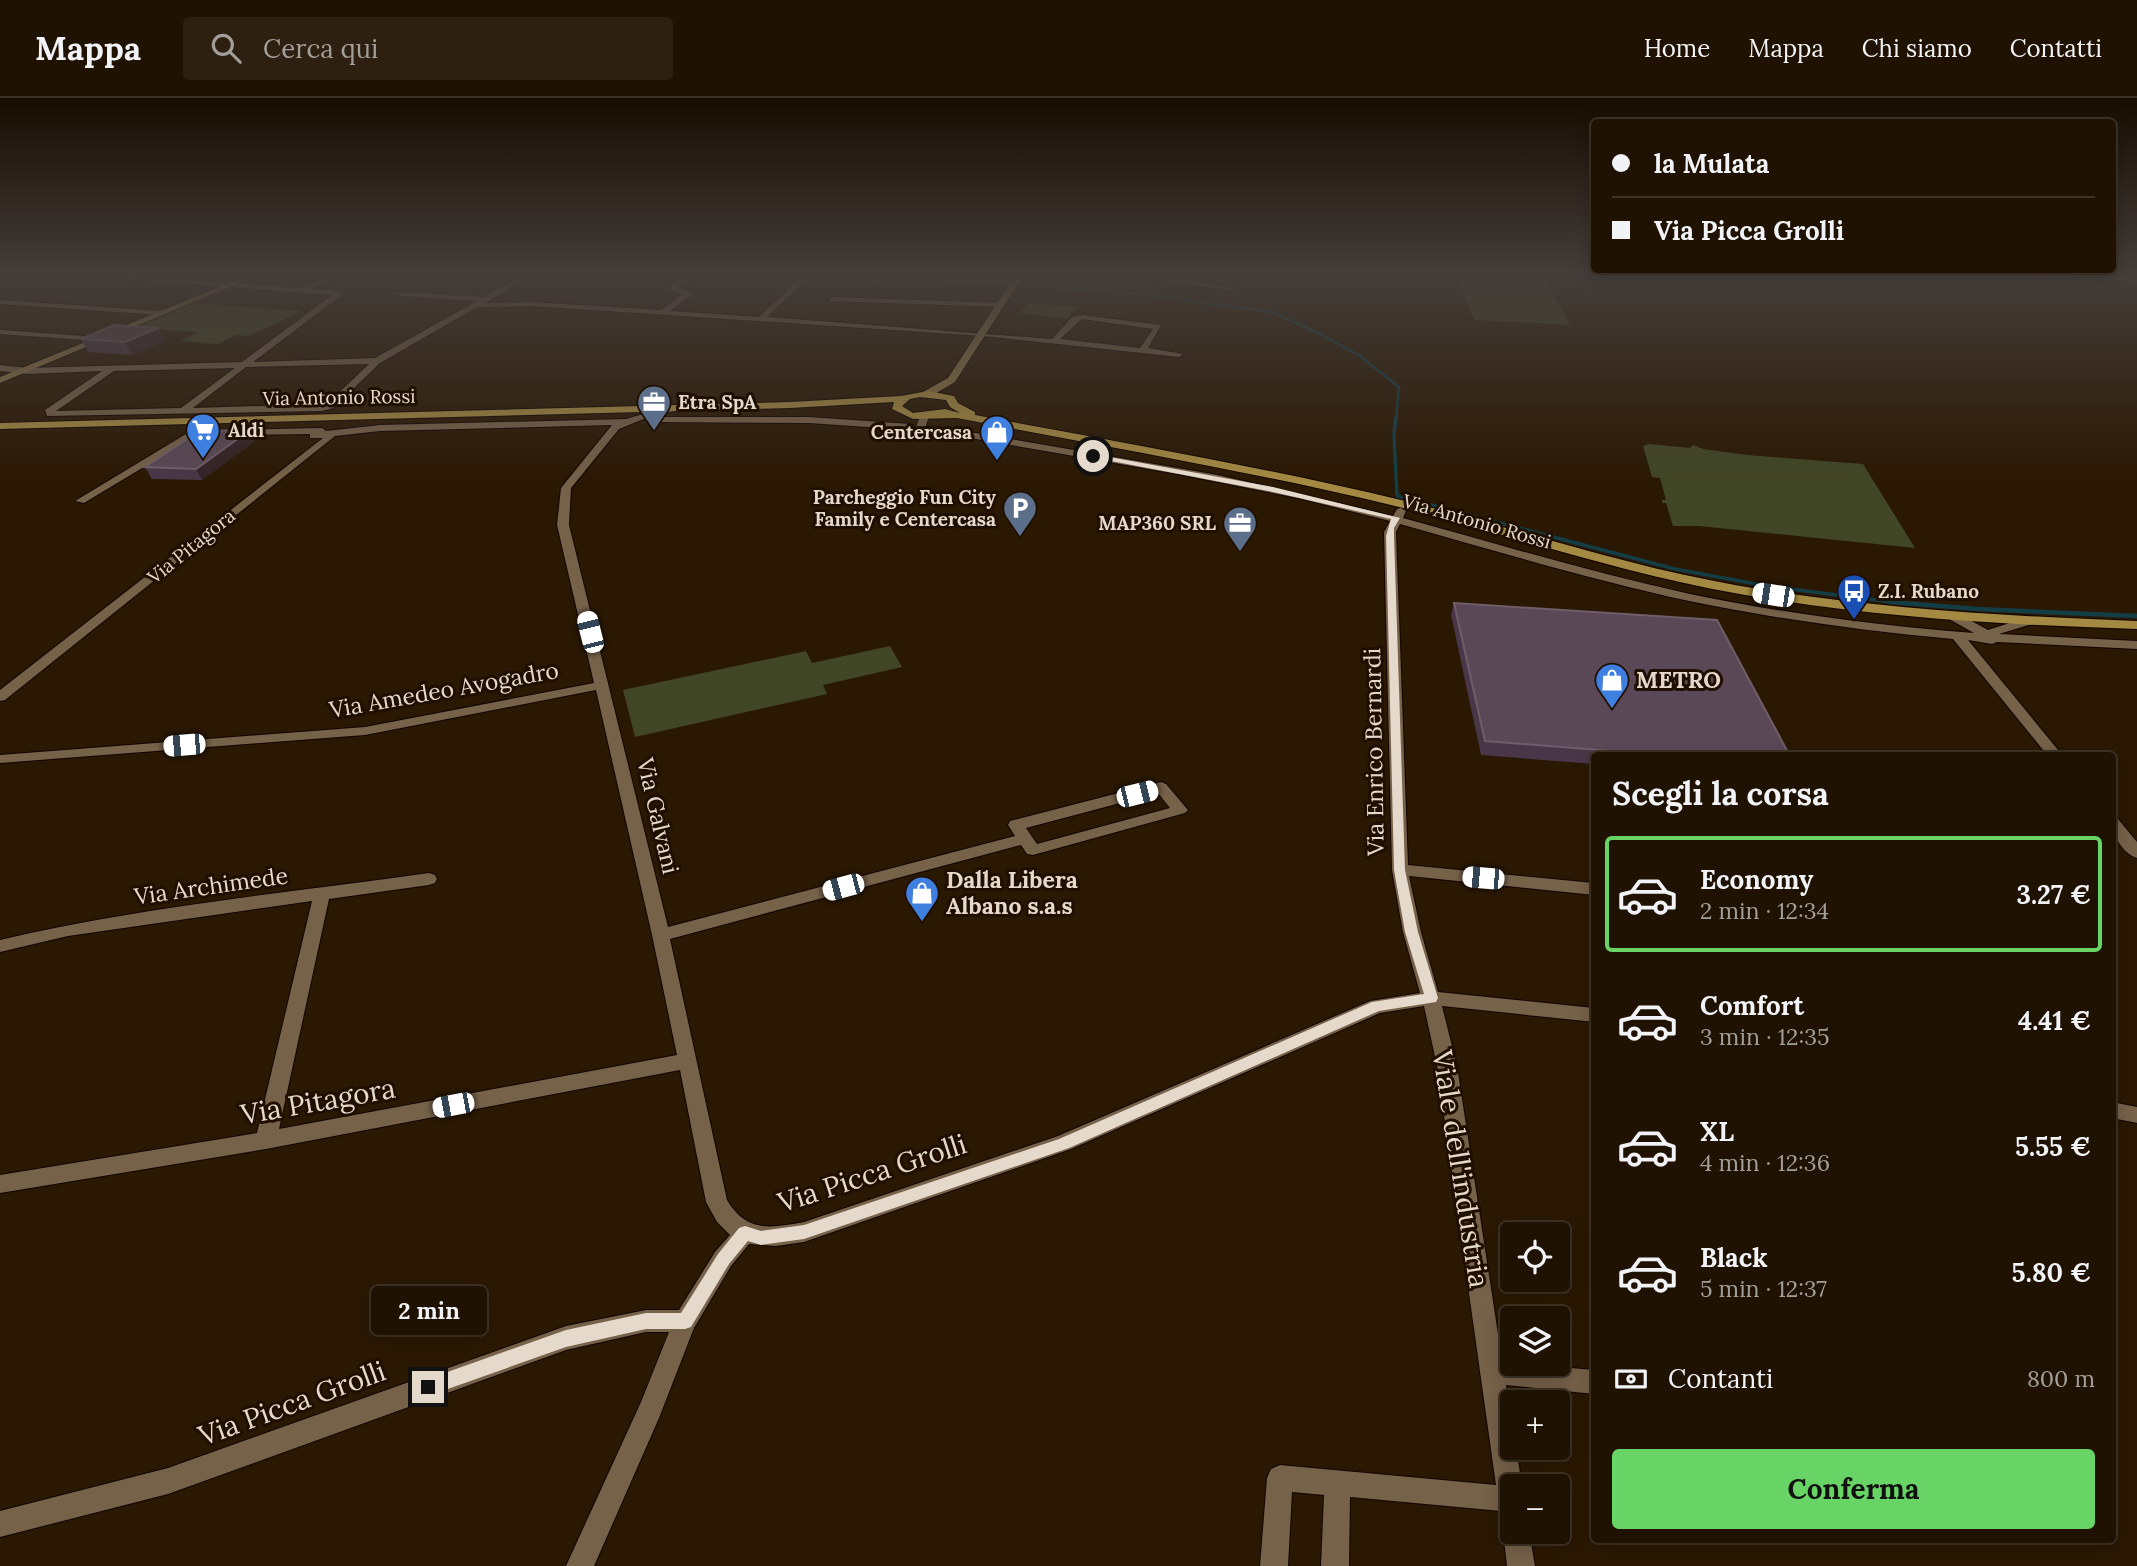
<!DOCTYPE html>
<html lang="it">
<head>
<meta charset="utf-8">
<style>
  :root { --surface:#201202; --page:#2d2011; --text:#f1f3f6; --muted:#a29e99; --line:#3d3224; --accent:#68d465 }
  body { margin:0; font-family:Lora,serif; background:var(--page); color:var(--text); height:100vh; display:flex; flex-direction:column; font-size:26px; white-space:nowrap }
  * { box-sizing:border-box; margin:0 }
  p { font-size:23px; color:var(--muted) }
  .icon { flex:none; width:38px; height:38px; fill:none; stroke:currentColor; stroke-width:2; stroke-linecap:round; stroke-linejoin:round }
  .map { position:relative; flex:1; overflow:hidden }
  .details { position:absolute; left:1591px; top:654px; width:525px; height:791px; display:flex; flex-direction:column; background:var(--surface); border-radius:7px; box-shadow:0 4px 18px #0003,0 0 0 2px var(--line) }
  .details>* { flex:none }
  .top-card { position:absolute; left:1591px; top:21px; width:525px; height:154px; border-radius:7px; box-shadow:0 4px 18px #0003,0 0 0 2px var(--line); display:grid; align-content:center; height:154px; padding:0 21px; background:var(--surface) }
  .fabs { position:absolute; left:1500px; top:1124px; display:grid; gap:14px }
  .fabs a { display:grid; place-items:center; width:70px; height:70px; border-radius:7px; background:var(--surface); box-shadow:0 4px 18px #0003,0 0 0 2px var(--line); font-size:35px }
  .end { position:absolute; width:32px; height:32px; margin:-16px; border:9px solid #e5d9cc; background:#111; box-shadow:0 0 0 4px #111 }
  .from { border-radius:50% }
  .bubble { position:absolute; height:49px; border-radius:7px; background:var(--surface); box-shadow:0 4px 18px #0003,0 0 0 2px var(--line); font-size:23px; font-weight:700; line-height:49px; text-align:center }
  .car { position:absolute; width:21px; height:42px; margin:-21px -10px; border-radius:9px; box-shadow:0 0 5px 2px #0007; background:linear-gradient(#fff 24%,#345 0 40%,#fff 0 76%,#345 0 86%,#fff 0) }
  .top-card b { display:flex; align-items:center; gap:24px; height:66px; font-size:26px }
  .top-card b+b { border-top:2px solid var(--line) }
  .top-card i { width:18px; height:18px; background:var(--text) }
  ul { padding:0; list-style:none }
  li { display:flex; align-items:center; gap:21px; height:116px; margin:0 14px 10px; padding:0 7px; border:4px solid transparent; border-radius:7px }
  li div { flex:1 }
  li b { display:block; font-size:26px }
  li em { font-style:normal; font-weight:700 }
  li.current { border-color:var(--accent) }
  li>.icon { width:63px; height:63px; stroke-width:1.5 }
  h2 { padding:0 21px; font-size:32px; line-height:84px }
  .pay { display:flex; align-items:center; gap:18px; height:77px; padding:0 21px; font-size:26px }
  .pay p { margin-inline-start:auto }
  .action { display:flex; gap:14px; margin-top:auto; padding:14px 21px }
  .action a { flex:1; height:80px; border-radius:7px; background:var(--accent); color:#111; font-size:28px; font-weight:700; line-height:80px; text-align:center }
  header { display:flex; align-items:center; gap:42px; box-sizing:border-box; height:98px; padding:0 35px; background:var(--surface); border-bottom:2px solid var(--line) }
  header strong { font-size:33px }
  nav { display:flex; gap:38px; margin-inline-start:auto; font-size:24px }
  .search { width:490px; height:63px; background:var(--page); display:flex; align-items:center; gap:18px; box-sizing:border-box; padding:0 24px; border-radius:7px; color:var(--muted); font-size:26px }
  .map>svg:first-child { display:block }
  .green { fill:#414626 }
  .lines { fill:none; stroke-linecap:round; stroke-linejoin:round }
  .stream-far2 { stroke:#133e46; stroke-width:2.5 }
  .stream-far1 { stroke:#133e46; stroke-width:3.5 }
  .stream { stroke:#133e46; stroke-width:4.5 }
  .street-casing { stroke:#120400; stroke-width:2 }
  .secondary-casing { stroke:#120400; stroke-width:2 }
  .primary-casing { stroke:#120400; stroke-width:2 }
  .street { fill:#766149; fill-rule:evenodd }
  .secondary { fill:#8d7546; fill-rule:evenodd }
  .primary { fill:#a48942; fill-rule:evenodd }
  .wall { fill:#493648 }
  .shaded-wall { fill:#352326 }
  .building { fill:#5a4856; stroke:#6f5e69; stroke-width:2 }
  .route { fill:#e5d9cc }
  .labels { text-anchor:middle; stroke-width:6; stroke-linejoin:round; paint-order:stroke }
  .far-street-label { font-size:19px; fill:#e5d9cc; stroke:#200f00 }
  .far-poi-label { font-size:19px; font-weight:bold; fill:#e5d9cc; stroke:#200f00; text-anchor:start }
  .poi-label { font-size:23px; font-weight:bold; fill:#e5d9cc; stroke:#200f00; text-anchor:start }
  .street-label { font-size:23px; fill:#e5d9cc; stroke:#200f00 }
  .near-street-label { font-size:28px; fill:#e5d9cc; stroke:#200f00 }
</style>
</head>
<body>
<header>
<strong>Mappa</strong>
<div class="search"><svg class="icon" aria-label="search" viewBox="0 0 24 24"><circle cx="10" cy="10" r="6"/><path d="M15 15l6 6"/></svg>Cerca qui</div>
<nav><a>Home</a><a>Mappa</a><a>Chi siamo</a><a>Contatti</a></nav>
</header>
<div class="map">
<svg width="2137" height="1468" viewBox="0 0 2137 1468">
  <rect width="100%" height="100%" fill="#2a1803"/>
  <!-- green -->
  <g class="green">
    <polygon points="1458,178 1544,178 1570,227 1474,222"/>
    <polygon points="192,205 302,213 248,238 236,237 218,246 181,243 197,234 134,230"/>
    <polygon points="1027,205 1078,209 1066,221 1021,215 1024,210 1030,210 1025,208"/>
    <polygon points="1649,346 1690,350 1693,347 1703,351 1747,357 1863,366 1915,450 1699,428 1673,428 1666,405 1662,405 1662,402 1666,402 1660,380 1652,379 1643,348"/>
    <polygon points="890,548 902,569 823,587 827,596 635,639 623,592 806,553 812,565"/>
  </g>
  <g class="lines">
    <!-- stream-far2 -->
    <g class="stream-far2">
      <polyline points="839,178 842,182 923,187 1000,186"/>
      <polyline points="1024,187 1131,195 1272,214 1320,236 1360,258 1399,289 1396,321"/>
    </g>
    <!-- stream-far1 -->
    <polyline class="stream-far1" points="1396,319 1394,337 1397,398 1675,471 1767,488 1908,506"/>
    <!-- stream -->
    <polyline class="stream" points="1890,504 1978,511 2137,518"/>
    <!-- street casing -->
    <g class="street-casing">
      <g id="street">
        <path d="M88,178h30l184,12 28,-12h8l-26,13 27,2 3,4 -89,67 122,-4 102,-57 -77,-5 -3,-4 87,5 37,-21h9l-45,27 46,-1 130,8 22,-16 -13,-4v-4l15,-10h7l-14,11 15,7 -23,17 89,6 44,-41h7l-43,41 285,22 20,-22 9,-2 80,10 -13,23 35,6 -4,3 -196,-21 -452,-30 -54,1 -97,56 -47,45 -11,3 -275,5 -2,-6 57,-39 -75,3 -27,-3v-6l27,3 215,-6 90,-67zM1082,221l71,10 -13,19 -80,-9zM369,266l-42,40 -134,4 53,-41zM235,270l-54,40 -125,3 58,-40z"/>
        <polygon points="1134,178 1152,178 1235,190 1231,192"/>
        <polygon points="2070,178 2137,180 2137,184 2074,180"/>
        <polygon points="949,180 1015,182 1019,184 1015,186 946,184"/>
        <polygon points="832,199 1001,205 1005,207 1001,209 829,203"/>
        <polygon points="0,202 161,213 165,215 161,217 0,206"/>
        <polygon points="0,232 98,239 102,241 98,243 0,236"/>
        <path d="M674,307l5,3 -2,2 -31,8 -27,11 -48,59 -2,37 99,402 347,-91 -7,-11 2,-4 151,-39 5,2 22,26 -3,3 -152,42 -6,-1 -6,-9 -351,94 57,261c20,33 43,28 77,22l254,-86 312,-135 50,-8 -17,-61 -11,-62 -8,-338 6,-11 -92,-23 -120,-24 -202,-35 -37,-1 -17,-5 -6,-6 5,-13 8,2 -3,10 13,6 37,1 242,42 175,41 4,-7 4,-1 5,3 -3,7c95,26 190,55 287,76 93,19 188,32 284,39l-25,-14v-6h8l31,17 40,-13 4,1v6l-33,10 138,7v8l-140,-7 -5,2 -24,-4 95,116h-15l-95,-117c-88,-8 -177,-20 -264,-38 -98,-21 -193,-50 -289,-77l-4,8 12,333 186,18v12l-185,-19 12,56 17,60 156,16v14l-152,-16 15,60 45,294 10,1v2l82,7v24l-88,-9 6,37v25h4l6,39h-10v33l-9,-4 -2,-4 -151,-14 -1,69h-28l3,-71 -32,-3 -4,74h-28l7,-88 4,-9 9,-4 216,20 -59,-419 -13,-60 -44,7 -309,136 -267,93 -28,4 -27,-2 -18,22 -37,62 -35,90 -65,148h-28l75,-164 28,-70h-23l-80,18 -398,144 -168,43v-26l168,-43 398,-142 80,-16h33l36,-58 15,-17 -13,-13 -11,-20 -26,-132 -414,79 -266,44v-18l257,-42 55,-232 -244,35 -68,16v-12c141,-33 286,-47 429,-67l6,2 2,4 -2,4 -6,2 -100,14 -50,230 398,-74 -25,-120 -56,-245 -231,45 -365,28v-8l365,-28 229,-44 -37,-158 4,-37 51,-63 -232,6 -45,5 -330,264 -5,1v-11l323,-252h-13v-4l-81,1 -3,-1v-4l96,-2 4,3 54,-6 246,-6zM1158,695l12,15 -133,36 -11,-16z"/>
        <polygon points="654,319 809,319 910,326 915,329 910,332 809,325 651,324 649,322"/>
        <polygon points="199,320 207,322 192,340 84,405 75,403 186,336"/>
        <path d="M2112,720l6,1 19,23v16c-16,-5 -25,-24 -25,-40z"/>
        <polygon points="2112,1004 2137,1009 2137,1025 2112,1020"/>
        <polygon points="1512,1421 1512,1433 1529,1433 1535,1468 1507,1468 1503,1433 1507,1424"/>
      </g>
    </g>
    <!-- secondary casing -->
    <g class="secondary-casing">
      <g id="secondary">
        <polygon points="246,178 256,178 0,285 0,279"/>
        <polygon points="1015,178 1023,178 955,284 931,298 923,298 923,294 948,280"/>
      </g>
    </g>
    <!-- primary casing -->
    <g class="primary-casing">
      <path id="primary" d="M928,293l26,5 4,7 17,9v3c142,27 285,51 426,85 111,27 220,65 334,85 133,23 267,31 402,36v8c-135,-4 -270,-12 -403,-36 -115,-20 -225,-59 -339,-87 -145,-35 -292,-60 -438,-88l-44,1 -21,-10 2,-7 -104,6 -790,21v-6l790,-21 111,-6zM920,299l26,3 4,7 10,6 -15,-4 -32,4 -11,-7 8,-7z"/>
    </g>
    <!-- street -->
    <use href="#street" class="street"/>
    <!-- secondary -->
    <use href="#secondary" class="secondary"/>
    <!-- primary -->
    <use href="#primary" class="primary"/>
  </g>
  <!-- wall -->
  <g class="wall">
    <polygon points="158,230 165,243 132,257 88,254 81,241"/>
    <polygon points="255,343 202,382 152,381 145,369"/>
    <polygon points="1454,505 1790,658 1594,658 1594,666 1481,657 1451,517"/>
  </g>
  <!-- shaded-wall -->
  <g class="shaded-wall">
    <polygon points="158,230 165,243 132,257 125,244"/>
    <polygon points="250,332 255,343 202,382 196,371"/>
  </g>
  <!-- building -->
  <g class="building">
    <polygon points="114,227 158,230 125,244 81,241"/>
    <polygon points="250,332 196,371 145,369 199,333"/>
    <polygon points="1454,505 1717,522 1790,658 1675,658 1485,643"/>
  </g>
  <!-- sky -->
  <linearGradient id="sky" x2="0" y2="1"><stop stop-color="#170d02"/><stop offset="0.46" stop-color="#443d39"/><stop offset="1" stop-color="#443d39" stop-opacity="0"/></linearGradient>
  <rect width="2137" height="383" fill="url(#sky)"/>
  <!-- route -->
  <polygon class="route" points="1093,356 1273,389 1400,420 1394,430 1394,438 1405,772 1418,834 1438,900 1436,904 1379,913 1069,1050 804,1141 761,1147 748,1143 729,1166 691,1229 685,1231 646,1231 566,1249 428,1298 422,1296 419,1289 422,1283 566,1232 646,1215 681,1215 718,1156 739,1130 745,1128 761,1133 804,1127 1059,1041 1372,904 1424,896 1405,834 1394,772 1386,438 1391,421 1273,394 1090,359"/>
  <!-- icons -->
  <defs>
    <g id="office-pin" transform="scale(1.75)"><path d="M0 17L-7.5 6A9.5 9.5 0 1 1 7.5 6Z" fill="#5c6f8a" stroke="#200f00"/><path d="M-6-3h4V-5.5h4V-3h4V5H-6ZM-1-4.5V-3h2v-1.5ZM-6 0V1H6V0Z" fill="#fff"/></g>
    <g id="supermarket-pin" transform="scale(1.75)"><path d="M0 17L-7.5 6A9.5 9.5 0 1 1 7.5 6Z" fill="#3f7fe0" stroke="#200f00"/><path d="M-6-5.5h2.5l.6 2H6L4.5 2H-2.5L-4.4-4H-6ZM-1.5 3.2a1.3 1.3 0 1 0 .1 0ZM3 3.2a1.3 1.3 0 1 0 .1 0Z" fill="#fff"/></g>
    <g id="shop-pin" transform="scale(1.75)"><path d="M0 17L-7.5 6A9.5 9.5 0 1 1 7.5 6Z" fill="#3f7fe0" stroke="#200f00"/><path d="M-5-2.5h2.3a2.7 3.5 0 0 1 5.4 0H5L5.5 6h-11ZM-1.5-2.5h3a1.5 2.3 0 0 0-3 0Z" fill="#fff"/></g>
    <g id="parking-pin" transform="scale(1.75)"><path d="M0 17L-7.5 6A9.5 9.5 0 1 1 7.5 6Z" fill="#5c6f8a" stroke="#200f00"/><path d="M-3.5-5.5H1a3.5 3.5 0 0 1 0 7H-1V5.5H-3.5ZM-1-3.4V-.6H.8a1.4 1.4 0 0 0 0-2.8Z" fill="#fff"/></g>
    <g id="bus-pin" transform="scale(1.75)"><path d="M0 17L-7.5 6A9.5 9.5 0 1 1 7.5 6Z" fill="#1a4fb4" stroke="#200f00"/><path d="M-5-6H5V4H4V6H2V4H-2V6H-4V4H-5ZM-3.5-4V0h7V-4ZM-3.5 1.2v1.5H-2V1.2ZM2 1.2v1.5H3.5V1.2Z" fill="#fff"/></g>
  </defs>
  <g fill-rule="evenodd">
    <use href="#office-pin" x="654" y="304"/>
    <use href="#supermarket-pin" x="203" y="332"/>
    <use href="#shop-pin" x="997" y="334"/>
    <use href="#parking-pin" x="1020" y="410"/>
    <use href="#office-pin" x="1240" y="425"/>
    <use href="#bus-pin" x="1854" y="493"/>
    <use href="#shop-pin" x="1612" y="582"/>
    <use href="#shop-pin" x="922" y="795"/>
  </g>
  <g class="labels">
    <!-- far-street labels -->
    <g class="far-street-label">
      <text transform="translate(339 299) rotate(-1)" y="7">Via Antonio Rossi</text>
      <text transform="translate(1477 423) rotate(16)" y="7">Via Antonio Rossi</text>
      <text transform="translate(191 448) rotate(-39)" y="7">Via Pitagora</text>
    </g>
    <!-- far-poi labels -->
    <g class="far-poi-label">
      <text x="678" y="311">Etra SpA</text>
      <text x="228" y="339">Aldi</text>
      <text x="972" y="341" text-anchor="end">Centercasa</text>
      <text x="996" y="406" text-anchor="end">Parcheggio Fun City<tspan x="996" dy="22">Family e Centercasa</tspan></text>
      <text x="1216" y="432" text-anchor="end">MAP360 SRL</text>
      <text x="1878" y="500">Z.I. Rubano</text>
    </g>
    <!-- poi labels -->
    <g class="poi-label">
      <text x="1636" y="590">METRO</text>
      <text x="946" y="790">Dalla Libera<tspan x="946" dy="26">Albano s.a.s</tspan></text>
    </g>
    <!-- street labels -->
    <g class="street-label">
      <text transform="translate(444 592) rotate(-10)" y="8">Via Amedeo Avogadro</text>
      <text transform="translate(1374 654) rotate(-91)" y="8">Via Enrico Bernardi</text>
      <text transform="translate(658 718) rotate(77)" y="8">Via Galvani</text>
      <text transform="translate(211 788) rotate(-8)" y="8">Via Archimede</text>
    </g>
    <!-- near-street labels -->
    <g class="near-street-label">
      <text transform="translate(318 1003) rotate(-10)" y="10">Via Pitagora</text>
      <text transform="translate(1461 1071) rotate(81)" y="10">Viale dell'industria</text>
      <text transform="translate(872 1075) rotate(-18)" y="10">Via Picca Grolli</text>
      <text transform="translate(292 1305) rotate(-20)" y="10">Via Picca Grolli</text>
    </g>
  </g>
</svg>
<div class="fabs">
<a><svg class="icon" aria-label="locate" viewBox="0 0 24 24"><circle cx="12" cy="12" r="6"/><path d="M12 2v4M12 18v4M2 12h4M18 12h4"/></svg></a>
<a><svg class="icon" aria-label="layers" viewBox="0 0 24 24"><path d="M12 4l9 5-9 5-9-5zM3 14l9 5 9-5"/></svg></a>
<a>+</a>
<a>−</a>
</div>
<i class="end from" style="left:1093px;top:358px"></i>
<i class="end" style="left:428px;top:1289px"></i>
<div class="bubble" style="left:371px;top:1188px;width:116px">2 min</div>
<i class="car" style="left:1773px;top:497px;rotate:279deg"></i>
<i class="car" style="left:590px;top:534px;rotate:346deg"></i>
<i class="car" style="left:184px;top:647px;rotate:265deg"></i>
<i class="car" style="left:1137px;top:696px;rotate:76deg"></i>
<i class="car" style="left:1483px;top:780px;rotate:275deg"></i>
<i class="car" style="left:843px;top:789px;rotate:255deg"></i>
<i class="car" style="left:453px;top:1007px;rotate:259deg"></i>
<div class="top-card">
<b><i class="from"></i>la Mulata</b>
<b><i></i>Via Picca Grolli</b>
</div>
<section class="details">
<h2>Scegli la corsa</h2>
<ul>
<li class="current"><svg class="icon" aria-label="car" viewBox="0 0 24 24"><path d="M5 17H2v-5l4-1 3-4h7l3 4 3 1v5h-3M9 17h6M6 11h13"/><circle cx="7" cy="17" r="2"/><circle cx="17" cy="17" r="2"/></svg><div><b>Economy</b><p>2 min · 12:34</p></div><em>3.27 €</em></li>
<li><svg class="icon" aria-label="car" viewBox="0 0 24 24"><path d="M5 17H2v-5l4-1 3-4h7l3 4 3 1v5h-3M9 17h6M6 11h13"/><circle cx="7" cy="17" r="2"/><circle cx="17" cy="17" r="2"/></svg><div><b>Comfort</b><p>3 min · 12:35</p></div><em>4.41 €</em></li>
<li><svg class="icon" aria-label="car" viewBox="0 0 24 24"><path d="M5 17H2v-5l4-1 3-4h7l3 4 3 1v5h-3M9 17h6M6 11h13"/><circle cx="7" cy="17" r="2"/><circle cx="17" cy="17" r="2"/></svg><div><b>XL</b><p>4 min · 12:36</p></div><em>5.55 €</em></li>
<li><svg class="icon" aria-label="car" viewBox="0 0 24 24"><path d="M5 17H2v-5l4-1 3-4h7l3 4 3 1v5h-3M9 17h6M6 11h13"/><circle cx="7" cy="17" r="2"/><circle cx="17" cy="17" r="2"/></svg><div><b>Black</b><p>5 min · 12:37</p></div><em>5.80 €</em></li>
</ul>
<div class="pay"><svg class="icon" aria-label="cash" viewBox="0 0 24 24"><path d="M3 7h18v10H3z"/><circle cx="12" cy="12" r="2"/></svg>Contanti<p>800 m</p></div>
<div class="action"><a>Conferma</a></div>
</section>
</div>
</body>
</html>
